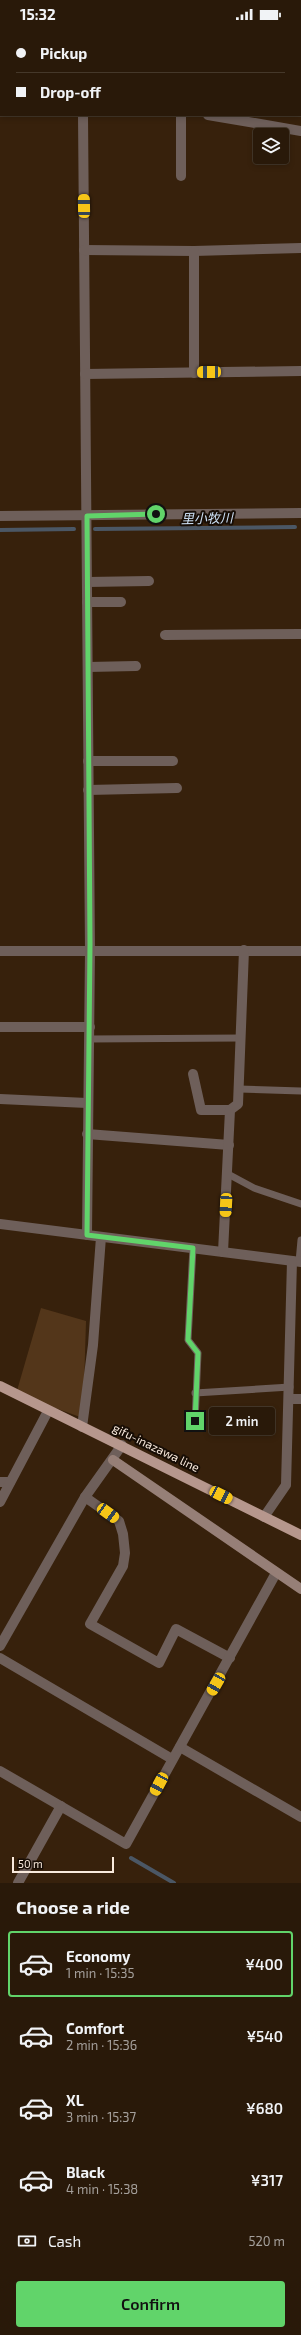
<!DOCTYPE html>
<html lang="en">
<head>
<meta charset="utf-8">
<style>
  :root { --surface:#291909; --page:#312212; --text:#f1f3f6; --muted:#a5a09c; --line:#45382a; --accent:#61d46a }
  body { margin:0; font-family:"Exo 2","Noto Sans JP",sans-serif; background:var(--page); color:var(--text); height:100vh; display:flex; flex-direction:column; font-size:15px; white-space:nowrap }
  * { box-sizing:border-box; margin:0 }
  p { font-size:13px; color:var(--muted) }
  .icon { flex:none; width:22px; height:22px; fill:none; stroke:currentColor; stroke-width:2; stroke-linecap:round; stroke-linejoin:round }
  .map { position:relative; height:1855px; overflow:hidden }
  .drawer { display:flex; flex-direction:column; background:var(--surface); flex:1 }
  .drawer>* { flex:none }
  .top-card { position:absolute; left:0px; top:0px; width:301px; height:88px; box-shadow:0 2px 6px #0003,0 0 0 1px var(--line); display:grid; align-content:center; height:88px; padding:0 16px; background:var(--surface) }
  .tools { position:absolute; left:253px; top:100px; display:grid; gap:8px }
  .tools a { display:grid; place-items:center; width:36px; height:36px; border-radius:4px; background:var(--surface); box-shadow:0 2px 6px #0003,0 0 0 1px var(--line); font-size:20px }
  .scale { position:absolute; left:12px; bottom:10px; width:102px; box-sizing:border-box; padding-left:4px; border:2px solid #f9eadd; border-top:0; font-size:11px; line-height:14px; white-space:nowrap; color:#f9eadd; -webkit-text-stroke:3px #170d05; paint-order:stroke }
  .end { position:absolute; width:18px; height:18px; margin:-9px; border:5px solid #61d46a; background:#111; box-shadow:0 0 0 2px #111 }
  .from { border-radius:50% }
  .bubble { position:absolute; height:28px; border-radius:4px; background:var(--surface); box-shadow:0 2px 6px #0003,0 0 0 1px var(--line); font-size:13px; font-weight:600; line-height:28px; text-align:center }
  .car { position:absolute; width:12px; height:24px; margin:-12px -6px; border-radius:5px; box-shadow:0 0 3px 1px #0007; background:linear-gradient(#f5c518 24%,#345 0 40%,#f5c518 0 76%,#345 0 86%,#f5c518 0) }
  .top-card b { display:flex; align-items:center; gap:14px; height:38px; font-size:15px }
  .top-card b+b { border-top:1px solid var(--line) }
  .top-card i { width:10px; height:10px; background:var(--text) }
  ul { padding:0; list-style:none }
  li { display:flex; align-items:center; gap:12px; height:66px; margin:0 8px 6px; padding:0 8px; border:2px solid transparent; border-radius:4px }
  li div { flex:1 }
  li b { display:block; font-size:15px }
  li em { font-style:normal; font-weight:600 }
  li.active { border-color:var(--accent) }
  li>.icon { width:36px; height:36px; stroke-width:1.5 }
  h2 { padding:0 16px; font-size:18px; line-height:48px }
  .pay { display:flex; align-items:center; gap:10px; height:44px; padding:0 16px; font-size:15px }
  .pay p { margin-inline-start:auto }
  .cta { display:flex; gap:8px; margin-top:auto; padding:8px 16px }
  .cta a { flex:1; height:46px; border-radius:4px; background:var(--accent); color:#111; font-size:16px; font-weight:600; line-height:46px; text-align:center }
  .status { display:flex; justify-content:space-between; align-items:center; height:28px; padding:0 20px; background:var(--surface); direction:ltr }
  .status svg { height:11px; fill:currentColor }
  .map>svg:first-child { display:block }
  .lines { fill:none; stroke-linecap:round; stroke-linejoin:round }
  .stream { stroke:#4b5765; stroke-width:4 }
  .building { fill:#53361a }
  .service { stroke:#6e5f5a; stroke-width:7 }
  .minor { stroke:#6e5f5a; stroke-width:10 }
  .secondary { stroke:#967f77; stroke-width:10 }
  .primary { stroke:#b6978d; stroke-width:10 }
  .route { stroke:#61d46a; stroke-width:5 }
  .labels { text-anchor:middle; stroke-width:4; stroke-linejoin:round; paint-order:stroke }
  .street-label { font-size:12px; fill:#f9eadd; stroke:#170d05 }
  .water-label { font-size:13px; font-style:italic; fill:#cde1f6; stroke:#170d05 }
</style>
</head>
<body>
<div class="status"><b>15:32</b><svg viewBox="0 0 49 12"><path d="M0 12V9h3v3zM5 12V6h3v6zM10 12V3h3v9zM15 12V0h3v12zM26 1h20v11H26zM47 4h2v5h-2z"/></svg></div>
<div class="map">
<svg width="301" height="1855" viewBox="0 0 301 1855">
  <rect width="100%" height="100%" fill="#37210c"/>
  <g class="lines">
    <!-- stream -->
    <g class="stream">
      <polyline points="95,501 295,499"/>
      <polyline points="0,502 74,501"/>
      <polyline points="131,1830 174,1855"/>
    </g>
  </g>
  <!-- building -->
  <polygon class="building" points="41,1280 86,1293 83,1390 16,1366"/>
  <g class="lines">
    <!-- service -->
    <g class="service">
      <polyline points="89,1011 241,1010"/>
      <polyline points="239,1061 301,1063"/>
      <polyline points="228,1146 254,1160 301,1176"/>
      <polyline points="193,1220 188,1312 198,1325 195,1393"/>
      <polyline points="299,1234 301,1212"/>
      <polyline points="195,1365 290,1359"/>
    </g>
    <!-- minor -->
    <g class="minor">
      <polyline points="83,0 83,1"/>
      <polyline points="181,1 181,0"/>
      <polyline points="300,18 301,18"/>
      <polyline points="0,53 1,53"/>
      <polyline points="83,87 90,923 87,1207"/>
      <polyline points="208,87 301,103"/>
      <polyline points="181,148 181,87"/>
      <polyline points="84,222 194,223 301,220"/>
      <polyline points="194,345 194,223"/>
      <polyline points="85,346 301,343"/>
      <polyline points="0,488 301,485"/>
      <polyline points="88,554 149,553"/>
      <polyline points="87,574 121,574"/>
      <polyline points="165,607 301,606"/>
      <polyline points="88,639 136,638"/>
      <polyline points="88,733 173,733"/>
      <polyline points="88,762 177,760"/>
      <polyline points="0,923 301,923"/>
      <polyline points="0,999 90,999"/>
      <polyline points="193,1046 201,1082 230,1082"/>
      <polyline points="0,1071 87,1075"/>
      <polyline points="87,1106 229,1117"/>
      <polyline points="0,1196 301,1234"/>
      <polyline points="223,1224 230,1082 238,1076 244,922"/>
      <polyline points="289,1371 301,1371"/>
      <polyline points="82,1399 93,1317 101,1209"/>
      <polyline points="0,1454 10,1454"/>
      <polyline points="85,1469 119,1493 123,1506 125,1525 123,1538 90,1596 159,1635 176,1601 230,1630"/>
      <polyline points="0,1474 48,1383"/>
      <polyline points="264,1489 286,1457 292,1233"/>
      <polyline points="0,1618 85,1469 122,1417"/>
      <polyline points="0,1630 172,1731"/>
      <polyline points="180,1719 301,1789"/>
      <polyline points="0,1743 126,1816 276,1545"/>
      <polyline points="18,1855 61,1778"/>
    </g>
    <!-- secondary -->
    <polyline class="secondary" points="113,1432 301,1561"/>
    <!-- primary -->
    <polyline class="primary" points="0,1358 301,1507"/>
  </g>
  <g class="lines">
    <!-- route -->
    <polyline class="route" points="156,486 87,488 90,916 87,1207 193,1220 188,1312 198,1325 195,1393"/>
  </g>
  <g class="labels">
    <!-- street labels -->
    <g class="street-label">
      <text transform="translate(156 1420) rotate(26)" y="4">gifu-inazawa line</text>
    </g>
    <!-- water labels -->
    <g class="water-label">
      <text transform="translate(207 490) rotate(-1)" y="5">里小牧川</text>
    </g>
  </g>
</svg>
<div class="tools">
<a><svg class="icon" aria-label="layers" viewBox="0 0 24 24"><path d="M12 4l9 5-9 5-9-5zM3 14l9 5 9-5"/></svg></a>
</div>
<div class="scale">50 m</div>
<i class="end from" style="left:156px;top:486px"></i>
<i class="end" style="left:195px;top:1393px"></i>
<div class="bubble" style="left:209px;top:1379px;width:66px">2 min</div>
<i class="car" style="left:84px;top:178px;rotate:359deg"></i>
<i class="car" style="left:209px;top:344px;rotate:269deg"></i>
<i class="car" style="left:226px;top:1177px;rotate:183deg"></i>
<i class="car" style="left:221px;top:1467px;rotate:117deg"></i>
<i class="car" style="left:108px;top:1485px;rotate:126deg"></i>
<i class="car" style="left:216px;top:1656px;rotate:210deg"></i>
<i class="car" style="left:159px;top:1756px;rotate:208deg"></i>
<div class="top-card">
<b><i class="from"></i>Pickup</b>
<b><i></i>Drop-off</b>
</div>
</div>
<section class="drawer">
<h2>Choose a ride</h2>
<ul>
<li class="active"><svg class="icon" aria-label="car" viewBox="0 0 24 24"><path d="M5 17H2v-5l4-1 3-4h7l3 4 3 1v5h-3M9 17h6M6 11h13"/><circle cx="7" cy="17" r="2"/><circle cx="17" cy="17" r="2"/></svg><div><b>Economy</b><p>1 min · 15:35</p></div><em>¥400</em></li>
<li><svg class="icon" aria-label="car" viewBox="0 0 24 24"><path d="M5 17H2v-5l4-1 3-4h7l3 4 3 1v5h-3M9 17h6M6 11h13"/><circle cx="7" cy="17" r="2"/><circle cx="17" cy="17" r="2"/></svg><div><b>Comfort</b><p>2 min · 15:36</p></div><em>¥540</em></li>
<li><svg class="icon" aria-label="car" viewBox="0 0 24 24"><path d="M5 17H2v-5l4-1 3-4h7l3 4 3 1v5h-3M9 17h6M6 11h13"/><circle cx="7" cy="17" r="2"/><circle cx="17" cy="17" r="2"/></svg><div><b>XL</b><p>3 min · 15:37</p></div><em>¥680</em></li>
<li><svg class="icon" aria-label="car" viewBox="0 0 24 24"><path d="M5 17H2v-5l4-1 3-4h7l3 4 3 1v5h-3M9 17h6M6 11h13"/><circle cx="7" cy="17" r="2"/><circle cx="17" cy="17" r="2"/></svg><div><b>Black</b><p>4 min · 15:38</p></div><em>¥317</em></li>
</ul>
<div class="pay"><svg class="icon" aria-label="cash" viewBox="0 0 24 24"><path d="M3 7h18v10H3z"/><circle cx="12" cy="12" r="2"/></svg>Cash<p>520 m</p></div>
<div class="cta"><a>Confirm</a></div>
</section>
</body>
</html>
